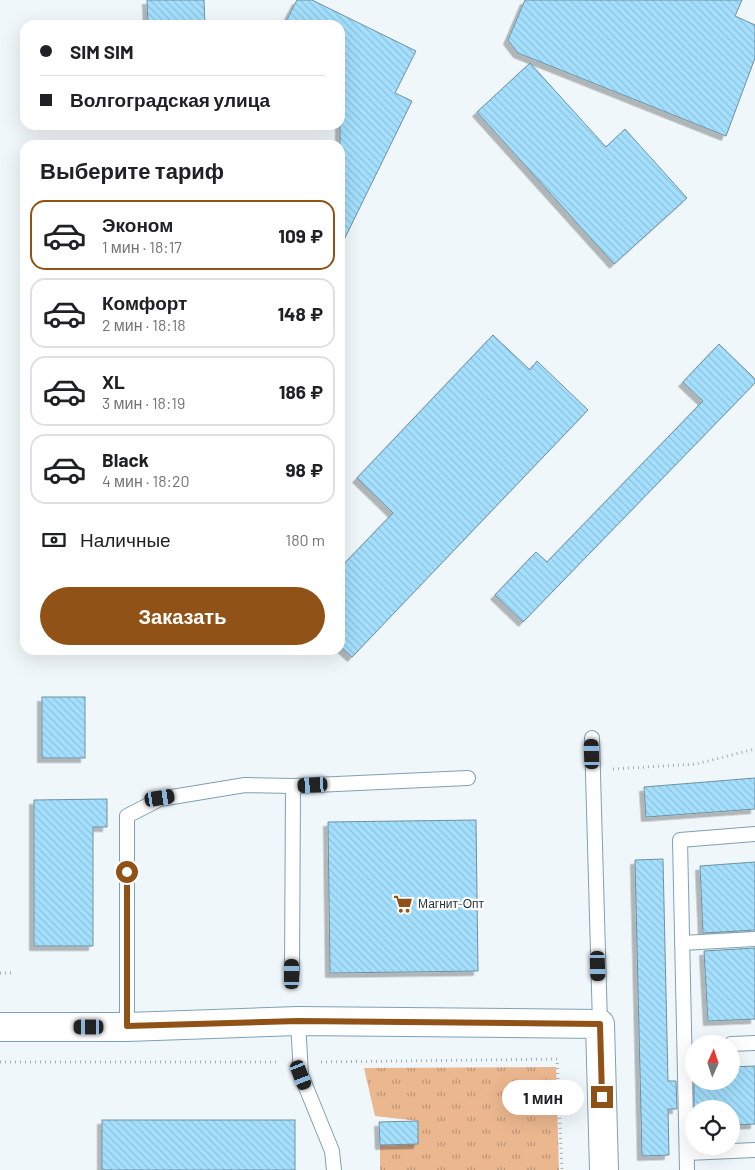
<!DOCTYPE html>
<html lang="ru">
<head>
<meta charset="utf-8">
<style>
  :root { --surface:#fff; --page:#f6f6f6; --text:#202124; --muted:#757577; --line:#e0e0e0; --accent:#905216 }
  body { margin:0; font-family:Barlow,sans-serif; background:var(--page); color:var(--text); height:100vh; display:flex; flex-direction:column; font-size:19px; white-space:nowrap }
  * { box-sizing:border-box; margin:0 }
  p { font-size:16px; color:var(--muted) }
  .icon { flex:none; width:28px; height:28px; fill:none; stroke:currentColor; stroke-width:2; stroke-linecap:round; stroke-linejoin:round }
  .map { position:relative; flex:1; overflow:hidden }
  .details { position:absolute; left:20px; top:140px; width:325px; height:515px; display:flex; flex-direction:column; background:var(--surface); border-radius:15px; box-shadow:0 5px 20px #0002 }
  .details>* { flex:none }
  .guide { position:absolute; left:20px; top:20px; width:325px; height:110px; border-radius:15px; box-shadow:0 5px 20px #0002; display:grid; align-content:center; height:110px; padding:0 20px; background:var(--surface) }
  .needle { width:32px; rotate:3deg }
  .controls { position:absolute; left:685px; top:1035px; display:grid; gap:10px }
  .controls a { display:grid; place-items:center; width:55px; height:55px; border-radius:50%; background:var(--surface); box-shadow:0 5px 20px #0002; font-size:25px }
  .end { position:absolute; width:22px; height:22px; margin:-11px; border:6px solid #905216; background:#fff; box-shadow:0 0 0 2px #fff }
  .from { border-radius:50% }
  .bubble { position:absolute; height:35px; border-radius:18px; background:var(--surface); box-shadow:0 5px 20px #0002; font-size:16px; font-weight:700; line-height:35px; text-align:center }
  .car { position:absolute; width:15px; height:30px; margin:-15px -8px; border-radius:6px; box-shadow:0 0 4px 1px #0007; background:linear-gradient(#222 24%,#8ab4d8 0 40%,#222 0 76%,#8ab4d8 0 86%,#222 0) }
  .guide b { display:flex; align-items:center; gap:18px; height:48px; font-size:19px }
  .guide b+b { border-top:1px solid var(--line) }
  .guide i { width:12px; height:12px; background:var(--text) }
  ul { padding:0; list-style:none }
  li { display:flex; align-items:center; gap:15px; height:70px; margin:0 10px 8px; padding:0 10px; border:2px solid var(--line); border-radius:15px }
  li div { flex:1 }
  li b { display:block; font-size:19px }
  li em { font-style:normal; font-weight:700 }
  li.on { border-color:var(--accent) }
  li>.icon { width:45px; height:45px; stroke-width:1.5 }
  h2 { padding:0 20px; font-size:22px; line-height:60px }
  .pay { display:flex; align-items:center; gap:12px; height:55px; padding:0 20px; font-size:19px }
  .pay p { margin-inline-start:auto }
  .action { display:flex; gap:10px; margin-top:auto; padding:10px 20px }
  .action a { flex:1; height:58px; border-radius:30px; background:var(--accent); color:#fff; font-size:20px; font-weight:700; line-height:58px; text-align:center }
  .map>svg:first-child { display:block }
  .grass { fill:url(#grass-tufts) }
  .building { fill:url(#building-back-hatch); stroke:#6f91a1; filter:url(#shadow) }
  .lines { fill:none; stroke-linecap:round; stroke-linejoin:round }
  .service-casing { stroke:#7fa1b2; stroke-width:16 }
  .minor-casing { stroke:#7fa1b2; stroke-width:30 }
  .path { stroke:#a4aeb3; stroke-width:3; stroke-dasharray:1 4; stroke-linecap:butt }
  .service { stroke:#fff; stroke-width:14 }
  .minor { stroke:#fff; stroke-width:28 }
  .route { stroke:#905216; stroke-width:6 }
  .labels { text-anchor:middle; stroke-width:4.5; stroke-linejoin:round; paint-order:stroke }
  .poi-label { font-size:12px; fill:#27353c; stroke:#fff; text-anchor:start }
</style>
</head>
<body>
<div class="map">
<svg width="755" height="1170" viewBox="0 0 755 1170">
  <defs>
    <pattern id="grass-tufts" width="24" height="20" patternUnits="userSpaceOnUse" patternTransform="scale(1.25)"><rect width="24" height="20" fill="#ebb78f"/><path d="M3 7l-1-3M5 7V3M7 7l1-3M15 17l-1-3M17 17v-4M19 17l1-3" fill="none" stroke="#be9676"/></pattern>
    <pattern id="building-back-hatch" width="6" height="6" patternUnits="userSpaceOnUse" patternTransform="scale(1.25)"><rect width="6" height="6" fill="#a4e0fe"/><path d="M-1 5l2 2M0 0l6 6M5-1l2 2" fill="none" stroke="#8dc1db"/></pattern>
    <filter id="shadow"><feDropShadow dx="-4.5" dy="4.5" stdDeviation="0" flood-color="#0004"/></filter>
  </defs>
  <rect width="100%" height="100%" fill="#f0f7fb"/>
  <!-- grass -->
  <polygon class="grass" points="556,1067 559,1170 380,1170 380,1145 418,1144 418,1121 375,1116 364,1068"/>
  <!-- building -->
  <g class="building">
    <polygon points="147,0 204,0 205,25 148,25"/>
    <polygon points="297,0 312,0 416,51 395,93 412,101 340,248 340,25 284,25"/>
    <polygon points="525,0 742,0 735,16 755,25 755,58 726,136 518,53 508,40"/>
    <polygon points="530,63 606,147 625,129 687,198 614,264 477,112"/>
    <polygon points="493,335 530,370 537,361 588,410 352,657 340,646 340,568 393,513 357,478"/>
    <polygon points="719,344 755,379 755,383 523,622 495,595 536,552 547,562 703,401 683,382"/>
    <rect x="42" y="697" width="43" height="61"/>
    <polygon points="755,778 755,809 646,817 644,787"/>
    <polygon points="107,799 107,827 93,827 93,946 34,946 34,800"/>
    <polygon points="476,820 478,971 330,973 328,822"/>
    <polygon points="663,859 668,1081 676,1081 677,1109 668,1109 669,1155 642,1156 635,860"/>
    <polygon points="755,862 755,930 703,933 700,866"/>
    <polygon points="755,948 755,1019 708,1021 704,951"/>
    <polygon points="755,1066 755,1124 731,1125 731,1109 694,1109 694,1081 731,1081 731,1067"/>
    <rect x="102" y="1120" width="193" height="50"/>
    <polygon points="418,1121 418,1144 380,1145 379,1122"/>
  </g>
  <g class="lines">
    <!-- service casing -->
    <g class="service-casing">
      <g id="service">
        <polyline points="592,738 600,1024"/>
        <polyline points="293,786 468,778"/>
        <polyline points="682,943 755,939"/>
        <polyline points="298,1021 301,1075 332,1151 334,1170"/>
        <polyline points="127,1027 127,816 160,799 245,785 293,786 292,974"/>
        <polyline points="731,1044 755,1043"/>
        <polyline points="687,1153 755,1150"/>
        <polyline points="687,1170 680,840 755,834"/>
      </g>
    </g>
    <!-- minor casing -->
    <g class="minor-casing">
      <polyline id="minor" points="0,1027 127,1027 298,1021 600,1024 604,1170"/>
    </g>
    <!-- path -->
    <g class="path">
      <polyline points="613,769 696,764 755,749"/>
      <polyline points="0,973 11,973"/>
      <polyline points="0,1062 279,1062"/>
      <polyline points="321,1062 557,1059 562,1170"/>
    </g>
    <!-- service -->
    <use href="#service" class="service"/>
    <!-- minor -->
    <use href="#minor" class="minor"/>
  </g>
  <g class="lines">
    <!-- route -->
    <polyline class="route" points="127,872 127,1026 298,1021 600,1024 602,1097"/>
  </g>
  <!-- icons -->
  <defs>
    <g id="supermarket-bare" transform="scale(1.5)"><path d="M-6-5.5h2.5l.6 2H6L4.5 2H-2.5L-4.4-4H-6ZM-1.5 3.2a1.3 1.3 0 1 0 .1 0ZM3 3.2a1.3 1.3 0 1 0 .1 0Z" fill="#905216" stroke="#fff" stroke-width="2.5" paint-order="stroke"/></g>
  </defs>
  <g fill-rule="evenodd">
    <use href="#supermarket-bare" x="403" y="904"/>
  </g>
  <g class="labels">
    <!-- poi labels -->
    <g class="poi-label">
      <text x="418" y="908">Магнит-Опт</text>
    </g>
  </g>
</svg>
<div class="controls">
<a><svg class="needle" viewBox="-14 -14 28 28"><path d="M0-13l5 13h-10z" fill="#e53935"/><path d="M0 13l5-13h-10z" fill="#757577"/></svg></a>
<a><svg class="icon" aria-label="locate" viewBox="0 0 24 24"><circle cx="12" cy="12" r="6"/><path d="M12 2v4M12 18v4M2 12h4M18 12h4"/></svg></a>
</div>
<i class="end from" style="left:127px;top:872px"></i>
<i class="end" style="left:602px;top:1097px"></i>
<div class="bubble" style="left:502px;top:1080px;width:82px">1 мин</div>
<i class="car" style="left:592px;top:754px;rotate:358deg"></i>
<i class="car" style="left:313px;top:785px;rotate:267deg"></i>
<i class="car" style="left:160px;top:798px;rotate:81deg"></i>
<i class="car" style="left:598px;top:966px;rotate:178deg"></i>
<i class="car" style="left:292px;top:974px;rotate:0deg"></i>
<i class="car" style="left:89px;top:1027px;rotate:270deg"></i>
<i class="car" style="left:301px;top:1075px;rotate:159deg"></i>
<div class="guide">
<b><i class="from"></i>SIM SIM</b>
<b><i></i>Волгоградская улица</b>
</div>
<section class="details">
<h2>Выберите тариф</h2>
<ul>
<li class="on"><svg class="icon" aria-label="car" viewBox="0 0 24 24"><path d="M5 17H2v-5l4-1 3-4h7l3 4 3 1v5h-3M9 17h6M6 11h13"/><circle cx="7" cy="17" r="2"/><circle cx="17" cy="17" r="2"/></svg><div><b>Эконом</b><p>1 мин · 18:17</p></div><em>109 ₽</em></li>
<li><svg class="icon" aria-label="car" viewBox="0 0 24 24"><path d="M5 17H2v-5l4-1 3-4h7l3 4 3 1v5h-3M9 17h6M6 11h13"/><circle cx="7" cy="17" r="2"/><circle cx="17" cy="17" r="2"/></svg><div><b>Комфорт</b><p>2 мин · 18:18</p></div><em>148 ₽</em></li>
<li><svg class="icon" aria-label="car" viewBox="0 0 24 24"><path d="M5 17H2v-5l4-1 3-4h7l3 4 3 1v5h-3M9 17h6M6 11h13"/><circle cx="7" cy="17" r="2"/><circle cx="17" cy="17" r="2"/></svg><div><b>XL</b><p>3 мин · 18:19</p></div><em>186 ₽</em></li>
<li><svg class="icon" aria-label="car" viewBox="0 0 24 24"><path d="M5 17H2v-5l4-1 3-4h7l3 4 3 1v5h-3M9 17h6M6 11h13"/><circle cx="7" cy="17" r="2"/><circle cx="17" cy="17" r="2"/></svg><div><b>Black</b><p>4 мин · 18:20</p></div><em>98 ₽</em></li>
</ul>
<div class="pay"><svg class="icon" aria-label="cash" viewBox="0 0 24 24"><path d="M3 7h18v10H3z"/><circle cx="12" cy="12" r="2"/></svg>Наличные<p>180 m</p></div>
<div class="action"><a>Заказать</a></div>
</section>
</div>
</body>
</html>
